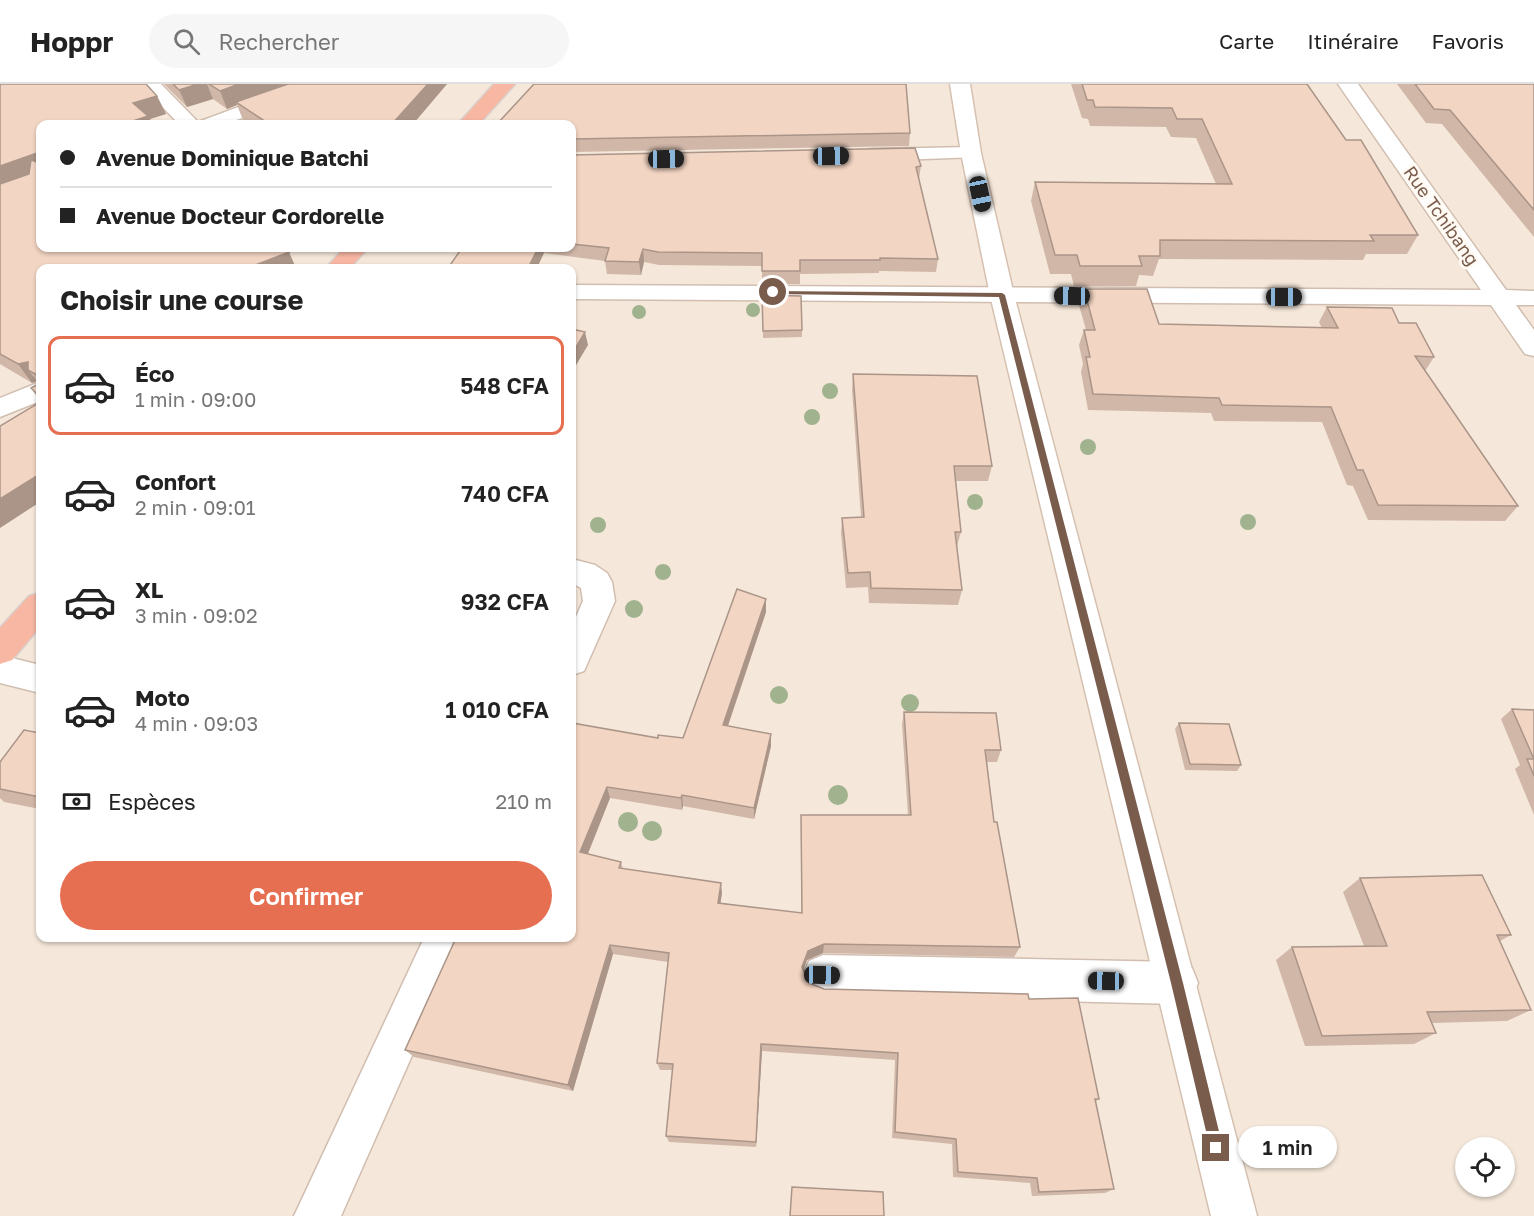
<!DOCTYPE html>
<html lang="fr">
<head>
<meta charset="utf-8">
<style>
  :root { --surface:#fff; --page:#f6f6f6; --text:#222; --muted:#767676; --line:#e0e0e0; --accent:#e76f51 }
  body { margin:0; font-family:"Golos Text",sans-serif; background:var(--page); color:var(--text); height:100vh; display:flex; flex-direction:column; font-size:22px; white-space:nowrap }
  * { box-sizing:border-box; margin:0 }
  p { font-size:20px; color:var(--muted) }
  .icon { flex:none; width:33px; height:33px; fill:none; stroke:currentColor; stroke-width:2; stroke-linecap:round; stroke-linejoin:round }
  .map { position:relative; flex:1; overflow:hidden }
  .panel { position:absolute; left:36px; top:180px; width:540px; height:678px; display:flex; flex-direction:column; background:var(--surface); border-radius:12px; box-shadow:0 2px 4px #0004 }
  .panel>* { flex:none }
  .top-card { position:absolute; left:36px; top:36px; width:540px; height:132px; border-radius:12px; box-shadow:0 2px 4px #0004; display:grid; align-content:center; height:132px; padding:0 24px; background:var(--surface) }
  .controls { position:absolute; left:1455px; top:1053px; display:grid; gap:12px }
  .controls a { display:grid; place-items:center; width:60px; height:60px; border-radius:50%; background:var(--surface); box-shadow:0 2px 4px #0004; font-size:30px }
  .end { position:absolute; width:27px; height:27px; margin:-14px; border:8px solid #7a5c4d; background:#fff; box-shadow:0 0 0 3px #fff }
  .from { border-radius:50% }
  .bubble { position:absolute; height:42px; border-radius:21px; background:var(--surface); box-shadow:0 2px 4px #0004; font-size:20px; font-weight:600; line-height:42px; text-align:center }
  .car { position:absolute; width:18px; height:36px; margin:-18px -9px; border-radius:8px; box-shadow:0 0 4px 2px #0007; background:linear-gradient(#222 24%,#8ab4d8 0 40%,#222 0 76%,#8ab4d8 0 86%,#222 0) }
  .top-card b { display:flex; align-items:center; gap:21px; height:57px; font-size:22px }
  .top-card b+b { border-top:2px solid var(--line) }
  .top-card i { width:15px; height:15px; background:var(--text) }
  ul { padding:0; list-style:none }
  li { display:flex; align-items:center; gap:18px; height:99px; margin:0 12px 9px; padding:0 12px; border:3px solid transparent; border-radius:12px }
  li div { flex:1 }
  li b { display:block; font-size:22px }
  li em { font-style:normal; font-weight:600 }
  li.active { border-color:var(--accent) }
  li>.icon { width:54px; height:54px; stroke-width:1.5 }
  h2 { padding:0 24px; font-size:27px; line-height:72px }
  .pay { display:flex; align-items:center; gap:15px; height:66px; padding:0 24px; font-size:22px }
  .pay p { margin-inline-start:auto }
  .button { display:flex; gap:12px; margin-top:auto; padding:12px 24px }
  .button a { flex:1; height:69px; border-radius:36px; background:var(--accent); color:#fff; font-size:24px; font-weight:600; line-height:69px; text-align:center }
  header { display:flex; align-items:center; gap:36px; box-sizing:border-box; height:84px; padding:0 30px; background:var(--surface); border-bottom:2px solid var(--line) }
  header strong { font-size:28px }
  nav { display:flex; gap:33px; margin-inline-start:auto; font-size:21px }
  .search { width:420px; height:54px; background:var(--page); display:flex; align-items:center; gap:15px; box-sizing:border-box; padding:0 21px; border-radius:33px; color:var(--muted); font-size:22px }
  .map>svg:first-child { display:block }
  .residential { fill:#f5e8da; fill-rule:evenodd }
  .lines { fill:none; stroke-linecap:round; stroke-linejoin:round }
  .street-casing { stroke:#d1beb0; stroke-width:3 }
  .secondary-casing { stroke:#d6c0b0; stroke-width:3 }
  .highway-casing { stroke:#dad1cd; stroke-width:3 }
  .street { fill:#fff; fill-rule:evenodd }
  .secondary { fill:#fff; fill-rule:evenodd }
  .highway { fill:#f7b7a3; fill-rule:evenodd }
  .tree { fill:#a0b28e }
  .wall { fill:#d1b7a8 }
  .shaded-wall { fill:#aa9588 }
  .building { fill:#f3d5c3; stroke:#aa9588; stroke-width:1.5 }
  .route { fill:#7a5c4d }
  .labels { text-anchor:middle; stroke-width:6; stroke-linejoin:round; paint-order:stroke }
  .far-street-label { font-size:18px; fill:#7a5c4d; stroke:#fffaf3 }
</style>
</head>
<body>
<header>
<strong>Hoppr</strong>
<div class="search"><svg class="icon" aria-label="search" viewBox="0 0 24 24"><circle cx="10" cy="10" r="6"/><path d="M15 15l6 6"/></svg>Rechercher</div>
<nav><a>Carte</a><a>Itinéraire</a><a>Favoris</a></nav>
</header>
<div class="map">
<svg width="1534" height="1132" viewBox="0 0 1534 1132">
  <rect width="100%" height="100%" fill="#fdf6ec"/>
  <!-- residential -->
  <path class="residential" d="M0,0h1534v1132h-1534zM40,40h532v124h-532zM40,184h532v670h-532zM1466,1064h38v38h-38z"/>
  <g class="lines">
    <!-- street casing -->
    <g class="street-casing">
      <g id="street">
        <polygon points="140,0 161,0 198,38 301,0 329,0 326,4 225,40 179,40"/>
        <polygon points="1338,0 1358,0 1506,206 1534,207 1534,221 1516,221 1534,246 1534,272 1525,270 1491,221 572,215 572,201 1481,206"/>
        <polygon points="971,63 978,65 981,69 978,73 871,77 864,75 861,71 864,67 871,65"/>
        <polygon points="40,298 40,317 0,333 0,314"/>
        <polygon points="572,475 595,481 607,489 612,498 615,517 584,587 572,591 572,542 583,517 581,504 572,499"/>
        <polygon points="0,571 40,581 40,609 0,599"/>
        <polygon points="424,854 464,854 341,1132 294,1132"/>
        <polygon points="823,871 1177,878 1192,884 1198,899 1192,914 1177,920 823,911 809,905 803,891 809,877"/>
      </g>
    </g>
    <!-- secondary casing -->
    <g class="secondary-casing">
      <polygon id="secondary" points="950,0 970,0 981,69 1014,211 1257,1132 1211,1132 990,211 961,69"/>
    </g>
    <!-- highway casing -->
    <g class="highway-casing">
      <g id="highway">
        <polygon points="494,0 515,0 479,40 458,40"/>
        <polygon points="344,164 368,164 350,184 326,184"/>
        <polygon points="40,509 40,543 12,576 0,580 0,544 29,512"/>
      </g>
    </g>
    <!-- street -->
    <use href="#street" class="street"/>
    <!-- secondary -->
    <use href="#secondary" class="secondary"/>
    <!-- highway -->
    <use href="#highway" class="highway"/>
  </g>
  <!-- trees -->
  <g class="tree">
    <circle cx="753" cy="226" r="7"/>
    <circle cx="639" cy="228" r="7"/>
    <circle cx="830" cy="307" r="8"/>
    <circle cx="812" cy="333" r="8"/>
    <circle cx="1088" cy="363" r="8"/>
    <circle cx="975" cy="418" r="8"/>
    <circle cx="1248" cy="438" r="8"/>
    <circle cx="598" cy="441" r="8"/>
    <circle cx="663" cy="488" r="8"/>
    <circle cx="634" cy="525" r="9"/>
    <circle cx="779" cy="611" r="9"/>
    <circle cx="910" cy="619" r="9"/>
    <circle cx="838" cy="711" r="10"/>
    <circle cx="628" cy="738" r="10"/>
    <circle cx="652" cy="747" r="10"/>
  </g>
  <!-- wall -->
  <g class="wall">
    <polygon points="0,0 157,12 166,30 150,35 152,40 40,40 40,317 31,304 39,300 37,297 32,299 0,280"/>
    <polygon points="164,0 447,0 413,40 250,40 243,36 237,21 227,25 213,15 187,23"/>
    <polygon points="1071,0 1307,0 1346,56 1418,151 1407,170 1366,170 1363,176 1159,175 1153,192 1139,191 1136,202 1074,202 1071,190 1050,190 1031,117 1035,98 1216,100 1196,54 1171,53 1166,43 1090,42 1088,35 1082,34"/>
    <polygon points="1397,0 1534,0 1534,153 1442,40 1426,39"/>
    <polygon points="572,40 910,49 909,62 572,68"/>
    <polygon points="572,71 921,82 919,95 938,175 936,188 879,187 879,189 800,190 800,200 762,200 762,182 659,181 644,178 641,191 607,190 605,177 544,169 462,164 572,164"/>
    <polygon points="1084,205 1159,240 1322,244 1319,238 1327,223 1399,239 1434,273 1425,287 1518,422 1505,437 1368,436 1353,402 1347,401 1322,338 1214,337 1211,329 1088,326 1081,288 1083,280 1079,261 1084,246 1086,246 1079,221"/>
    <polygon points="762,211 802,246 802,253 763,254"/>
    <polygon points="853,290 992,382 988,397 956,397 961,448 957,462 962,506 958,521 869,519 868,503 846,504 841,449 842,434 861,433 852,306"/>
    <polygon points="766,528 728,642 771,650 771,662 754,735 683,722 682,726 610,714 588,770 621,778 623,785 722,809 720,819 801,829 801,731 908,731 902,640 904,628 1001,666 997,678 987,678 994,738 1020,863 1014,873 823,869 807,876 803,886 809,899 824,905 1029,915 1099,1015 1095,1018 1114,1105 1105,1109 1032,1112 1030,1099 953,1093 952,1060 892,1054 895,976 762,967 756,1063 669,1058 666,1052 673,986 660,986 657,979 668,878 613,870 573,1007 414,973 405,966 572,639 658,654 683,654"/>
    <polygon points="1512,625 1534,626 1534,731 1515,685 1520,681 1501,635"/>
    <polygon points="1179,639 1241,681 1237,687 1185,686 1175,645"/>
    <polygon points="40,649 40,725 4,718 0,714 0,678"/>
    <polygon points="1360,794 1511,851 1500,857 1531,926 1507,937 1432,939 1436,949 1414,960 1305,962 1276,876 1292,863 1364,862 1343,808"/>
  </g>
  <!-- shaded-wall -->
  <g class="shaded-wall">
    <polygon points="198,0 207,0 213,15 187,23 179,6"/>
    <polygon points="239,0 294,0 236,18 237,21 227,25 220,7"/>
    <polygon points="428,0 447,0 413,40 392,40"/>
    <polygon points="157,12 166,30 150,35 152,40 124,40 133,19"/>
    <polygon points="40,68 40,90 0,104 0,82"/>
    <polygon points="538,164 543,164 544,169 537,184 528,184"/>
    <polygon points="643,165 644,178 641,191 639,178"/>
    <polygon points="289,168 296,184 248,184"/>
    <polygon points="585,248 588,261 572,288 572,270"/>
    <polygon points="28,278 28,286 37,297 32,299 18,280"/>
    <polygon points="40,390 40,418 0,444 0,415"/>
    <polygon points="766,515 766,528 724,653 723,641"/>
    <polygon points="771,650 771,662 754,735 754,724"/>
    <polygon points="607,703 610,714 584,779 580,768"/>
    <polygon points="682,711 683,722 682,726 681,714"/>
    <polygon points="721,799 722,809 719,829 718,819"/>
    <polygon points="824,860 823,869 807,876 801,892 802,883 808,867"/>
    <polygon points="610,861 613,870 573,1007 568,1001"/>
    <polygon points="761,960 762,967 756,1063 756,1058"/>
  </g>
  <!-- building -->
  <g class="building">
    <polygon points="0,0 146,0 157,12 133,19 148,32 124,40 40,40 40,68 0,82"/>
    <polygon points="173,0 198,0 179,6"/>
    <polygon points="209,0 239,0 220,7"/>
    <polygon points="288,0 428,0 392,40 260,40 266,38 236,18"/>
    <polygon points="534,0 906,0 910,49 572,55 572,40 497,40"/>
    <polygon points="1082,0 1307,0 1346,56 1361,56 1418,151 1370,151 1374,157 1160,156 1160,172 1139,172 1142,182 1080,182 1077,171 1055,171 1035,98 1232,100 1202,35 1177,35 1172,24 1095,23 1093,16 1087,16"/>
    <polygon points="1415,0 1534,0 1534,126 1450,26 1434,25"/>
    <polygon points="915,64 921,82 916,83 938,175 880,174 880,176 800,176 800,187 762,187 762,169 658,168 643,165 639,178 605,177 609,164 572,160 572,71"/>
    <polygon points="31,76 40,79 40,164 276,164 289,168 248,184 40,184 40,293 28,286 28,278 18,280 0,270 0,100 29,90"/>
    <polygon points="462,164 538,164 528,184 448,184"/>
    <polygon points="1084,205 1147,205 1159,240 1338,244 1327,223 1392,224 1399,239 1416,239 1434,273 1415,272 1518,422 1378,421 1363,386 1357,386 1331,323 1222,321 1219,314 1093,310 1086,273 1090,273 1084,246 1095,246"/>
    <polygon points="762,211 801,212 802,246 763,247"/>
    <polygon points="572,245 585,248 572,270"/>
    <polygon points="853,290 977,292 992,382 954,382 961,448 955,448 962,506 871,504 870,488 848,489 842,434 864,433"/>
    <polygon points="40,299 40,313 31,304"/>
    <polygon points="40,318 40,390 0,415 0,342"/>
    <polygon points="737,505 766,515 723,641 771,650 754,724 682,711 681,714 607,703 580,768 621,778 619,784 721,799 718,819 802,829 801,731 911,731 904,628 996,629 1001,666 985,666 994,738 997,738 1020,863 824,860 808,867 802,883 809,899 824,905 1028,910 1029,915 1078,914 1099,1015 1095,1015 1114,1105 1039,1108 1037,1094 958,1088 956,1055 895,1048 898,969 761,960 756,1058 666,1052 673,980 657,979 669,869 610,861 568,1001 405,966 456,854 572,854 572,639 658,654 658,651 683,654"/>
    <polygon points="1512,625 1534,626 1534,692 1527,675 1534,675"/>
    <polygon points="1179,639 1229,640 1241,681 1190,680"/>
    <polygon points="24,646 40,649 40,713 0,705 0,678"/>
    <polygon points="1482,791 1511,851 1497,851 1531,926 1427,928 1436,949 1322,952 1292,863 1387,862 1360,794"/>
    <polygon points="792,1103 883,1108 884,1132 790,1132"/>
  </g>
  <!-- route -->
  <polygon class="route" points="771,207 1002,209 1005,211 1183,899 1223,1064 1221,1069 1216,1071 1211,1069 1210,1064 1171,899 999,213 773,210"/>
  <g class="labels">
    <!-- far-street labels -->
    <g class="far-street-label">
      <text transform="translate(1441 132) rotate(55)" y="6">Rue Tchibang</text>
    </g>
  </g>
</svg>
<div class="controls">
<a><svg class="icon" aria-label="locate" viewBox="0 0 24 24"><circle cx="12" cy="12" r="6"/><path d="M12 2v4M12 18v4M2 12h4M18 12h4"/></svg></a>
</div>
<i class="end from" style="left:773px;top:208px"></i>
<i class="end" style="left:1216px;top:1064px"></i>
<div class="bubble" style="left:1238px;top:1042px;width:99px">1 min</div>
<i class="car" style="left:831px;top:72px;rotate:89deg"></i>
<i class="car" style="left:666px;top:75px;rotate:89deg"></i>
<i class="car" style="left:980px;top:110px;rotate:168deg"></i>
<i class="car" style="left:1072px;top:212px;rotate:271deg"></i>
<i class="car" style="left:1284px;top:213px;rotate:90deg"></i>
<i class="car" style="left:822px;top:891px;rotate:91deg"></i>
<i class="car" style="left:1106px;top:897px;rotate:271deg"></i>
<div class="top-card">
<b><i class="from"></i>Avenue Dominique Batchi</b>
<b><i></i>Avenue Docteur Cordorelle</b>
</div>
<section class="panel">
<h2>Choisir une course</h2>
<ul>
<li class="active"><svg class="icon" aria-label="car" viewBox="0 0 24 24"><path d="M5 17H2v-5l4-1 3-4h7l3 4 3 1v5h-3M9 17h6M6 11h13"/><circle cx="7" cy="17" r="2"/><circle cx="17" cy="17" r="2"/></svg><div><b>Éco</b><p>1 min · 09:00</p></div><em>548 CFA</em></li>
<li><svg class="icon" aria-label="car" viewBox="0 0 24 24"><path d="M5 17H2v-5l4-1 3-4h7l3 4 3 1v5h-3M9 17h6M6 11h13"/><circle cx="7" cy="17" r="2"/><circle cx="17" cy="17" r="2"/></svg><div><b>Confort</b><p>2 min · 09:01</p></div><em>740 CFA</em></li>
<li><svg class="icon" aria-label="car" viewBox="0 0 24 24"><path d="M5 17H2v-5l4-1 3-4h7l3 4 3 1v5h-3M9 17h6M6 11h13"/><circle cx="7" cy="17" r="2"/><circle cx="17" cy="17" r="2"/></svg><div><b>XL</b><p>3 min · 09:02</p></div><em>932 CFA</em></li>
<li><svg class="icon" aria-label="car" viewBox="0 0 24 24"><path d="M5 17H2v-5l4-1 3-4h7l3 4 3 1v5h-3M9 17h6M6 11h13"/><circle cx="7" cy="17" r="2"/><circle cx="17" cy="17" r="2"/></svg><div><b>Moto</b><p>4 min · 09:03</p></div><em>1 010 CFA</em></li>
</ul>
<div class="pay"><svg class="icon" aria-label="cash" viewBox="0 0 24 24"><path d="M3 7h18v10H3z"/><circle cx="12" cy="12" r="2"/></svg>Espèces<p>210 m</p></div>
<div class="button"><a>Confirmer</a></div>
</section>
</div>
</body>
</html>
